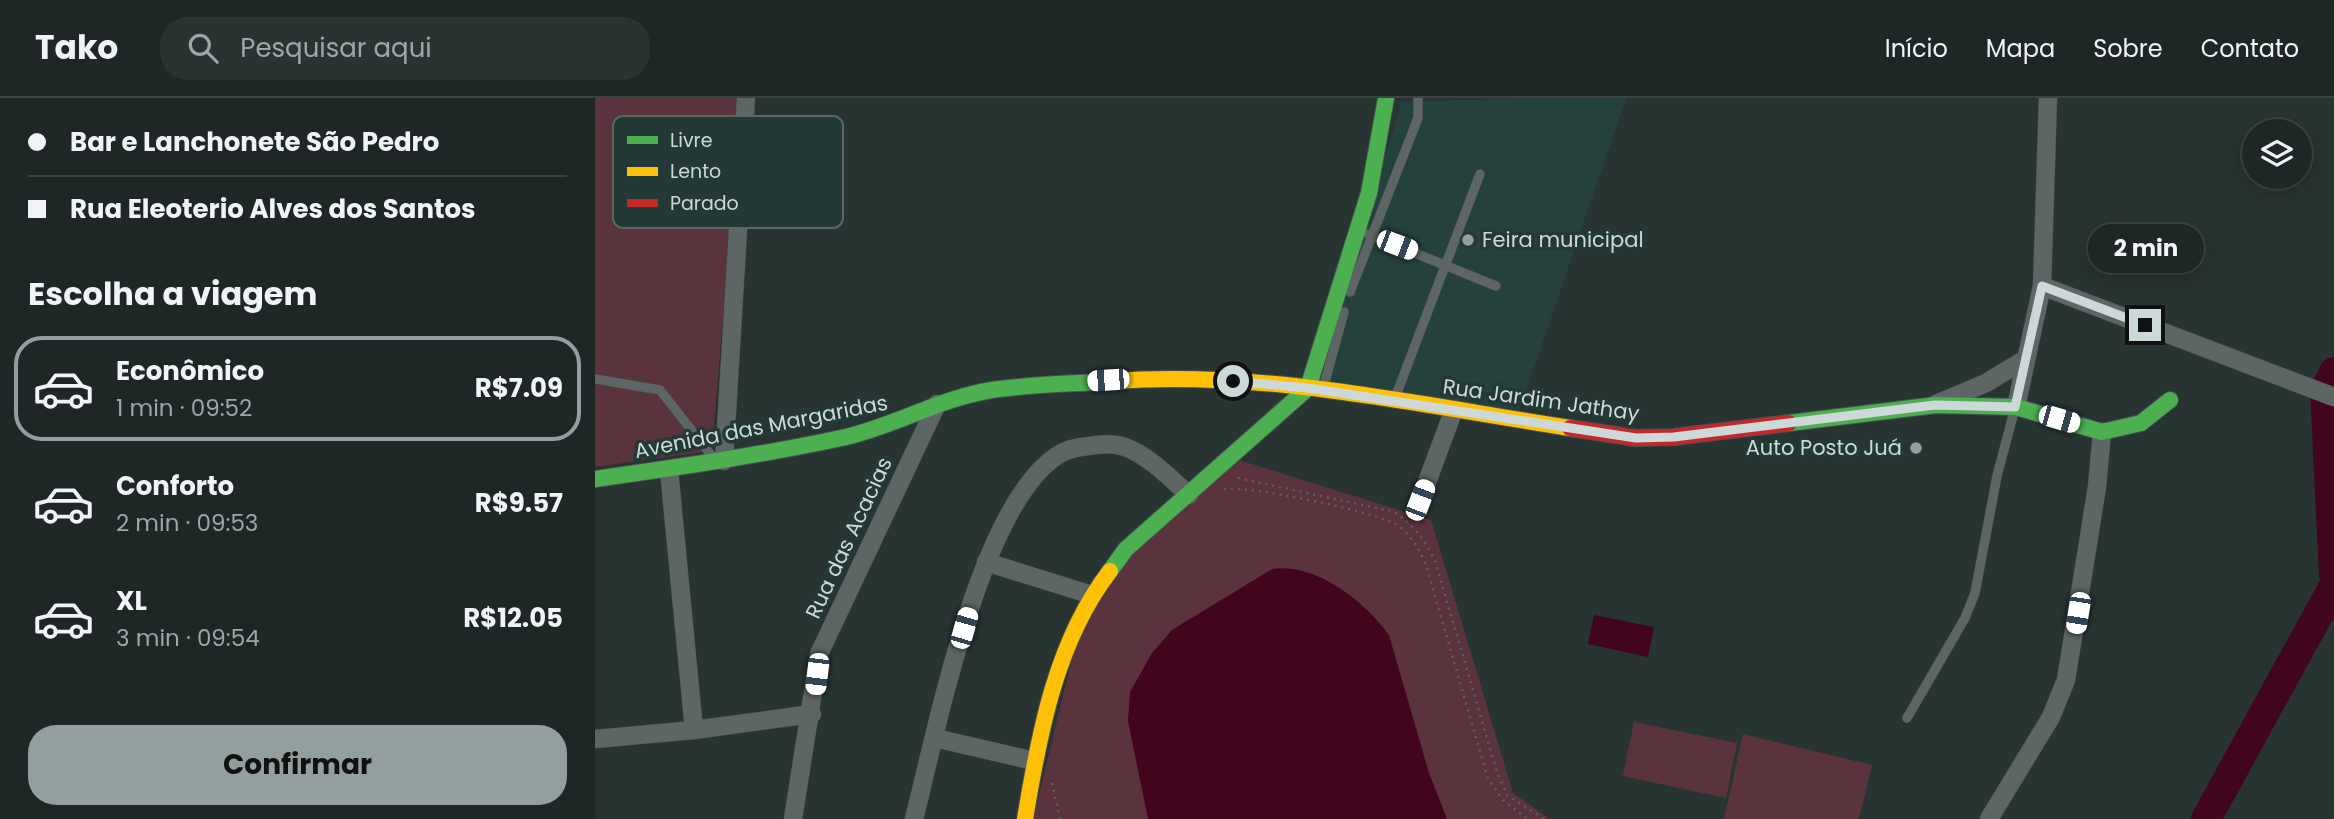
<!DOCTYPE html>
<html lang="pt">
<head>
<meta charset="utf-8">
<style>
  :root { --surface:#1e2726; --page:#2b3332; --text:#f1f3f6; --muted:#a1a5a7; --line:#3c4443; --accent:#939f9e }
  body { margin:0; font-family:Poppins,sans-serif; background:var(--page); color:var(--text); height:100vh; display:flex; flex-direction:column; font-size:26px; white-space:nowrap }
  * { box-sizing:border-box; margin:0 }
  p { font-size:23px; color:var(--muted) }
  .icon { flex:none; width:38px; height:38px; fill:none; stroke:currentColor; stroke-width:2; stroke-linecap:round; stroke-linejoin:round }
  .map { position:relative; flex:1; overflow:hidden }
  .panel { display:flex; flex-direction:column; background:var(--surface); width:595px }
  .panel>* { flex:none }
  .hud { display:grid; align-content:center; height:154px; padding:0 28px; background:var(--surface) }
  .fabs { position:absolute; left:1647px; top:21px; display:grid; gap:14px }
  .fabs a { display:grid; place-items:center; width:70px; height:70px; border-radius:50%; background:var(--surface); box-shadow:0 4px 18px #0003,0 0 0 2px var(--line); font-size:35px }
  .end { position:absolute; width:32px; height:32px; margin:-16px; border:9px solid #cdd9d8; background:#111; box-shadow:0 0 0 4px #111 }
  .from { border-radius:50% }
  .bubble { position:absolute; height:49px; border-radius:24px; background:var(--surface); box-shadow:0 4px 18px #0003,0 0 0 2px var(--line); font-size:23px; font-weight:700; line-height:49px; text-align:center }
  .car { position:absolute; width:21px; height:42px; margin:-21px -10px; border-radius:9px; box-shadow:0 0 5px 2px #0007; background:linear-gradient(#fff 24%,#345 0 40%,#fff 0 76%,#345 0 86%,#fff 0) }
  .hud b { display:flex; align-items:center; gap:24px; height:66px; font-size:26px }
  .hud b+b { border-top:2px solid var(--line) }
  .hud i { width:18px; height:18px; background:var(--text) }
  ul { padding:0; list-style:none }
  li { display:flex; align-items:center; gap:21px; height:105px; margin:0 14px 10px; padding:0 14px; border:4px solid transparent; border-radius:28px }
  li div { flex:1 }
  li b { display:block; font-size:26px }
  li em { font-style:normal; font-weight:700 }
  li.current { border-color:var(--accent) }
  li>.icon { width:63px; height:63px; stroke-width:1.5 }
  h2 { padding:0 28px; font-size:32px; line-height:84px }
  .primary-button { display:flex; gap:14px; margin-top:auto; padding:14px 28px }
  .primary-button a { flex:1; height:80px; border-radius:28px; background:var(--accent); color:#111; font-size:28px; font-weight:700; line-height:80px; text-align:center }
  header { display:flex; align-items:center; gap:42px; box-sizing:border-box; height:98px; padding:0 35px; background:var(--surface); border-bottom:2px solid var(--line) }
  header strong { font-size:33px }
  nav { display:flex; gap:38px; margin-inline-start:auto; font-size:24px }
  .search { width:490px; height:63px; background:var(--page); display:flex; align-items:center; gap:18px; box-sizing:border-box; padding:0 24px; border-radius:28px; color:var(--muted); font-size:26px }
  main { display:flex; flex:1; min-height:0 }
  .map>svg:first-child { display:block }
  .built { fill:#25413d }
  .green { fill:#5a333d }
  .water { fill:#41061d }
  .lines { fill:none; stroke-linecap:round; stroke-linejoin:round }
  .river { stroke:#41061d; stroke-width:30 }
  .lane-casing { stroke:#46504f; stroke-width:10 }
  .street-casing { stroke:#46504f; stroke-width:19 }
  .fast-casing { stroke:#46504f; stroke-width:18 }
  .slow-casing { stroke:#46504f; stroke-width:18 }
  .jam-casing { stroke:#46504f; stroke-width:18 }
  .path { stroke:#596160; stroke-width:2.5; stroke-dasharray:2 5; stroke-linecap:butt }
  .lane { stroke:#5d6664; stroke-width:9 }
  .street { stroke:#5d6664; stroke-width:18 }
  .fast { stroke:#4caf50; stroke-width:16 }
  .slow { stroke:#ffc107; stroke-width:16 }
  .jam { stroke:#c62828; stroke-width:16 }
  .route { stroke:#cdd9d8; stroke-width:9 }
  .poi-dot { fill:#939f9e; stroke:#233936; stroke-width:2.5 }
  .labels { text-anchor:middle; stroke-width:7; stroke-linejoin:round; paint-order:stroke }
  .poi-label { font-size:21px; fill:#cdd9d8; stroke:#233936; text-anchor:start }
  .street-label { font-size:21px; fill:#cdd9d8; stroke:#233936 }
  .key { fill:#233936; stroke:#566967; stroke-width:2 }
  .key-label { font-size:19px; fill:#cdd9d8 }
</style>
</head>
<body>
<header>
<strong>Tako</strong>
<div class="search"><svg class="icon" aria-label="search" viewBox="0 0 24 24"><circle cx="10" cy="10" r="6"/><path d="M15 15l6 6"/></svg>Pesquisar aqui</div>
<nav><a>Início</a><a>Mapa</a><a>Sobre</a><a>Contato</a></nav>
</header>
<main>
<section class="panel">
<div class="hud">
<b><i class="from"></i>Bar e Lanchonete São Pedro</b>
<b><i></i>Rua Eleoterio Alves dos Santos</b>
</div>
<h2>Escolha a viagem</h2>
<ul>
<li class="current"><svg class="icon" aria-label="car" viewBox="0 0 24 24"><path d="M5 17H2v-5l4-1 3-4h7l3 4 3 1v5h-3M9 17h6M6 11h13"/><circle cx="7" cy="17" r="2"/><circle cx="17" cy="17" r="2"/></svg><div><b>Econômico</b><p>1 min · 09:52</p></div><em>R$7.09</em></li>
<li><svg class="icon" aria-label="car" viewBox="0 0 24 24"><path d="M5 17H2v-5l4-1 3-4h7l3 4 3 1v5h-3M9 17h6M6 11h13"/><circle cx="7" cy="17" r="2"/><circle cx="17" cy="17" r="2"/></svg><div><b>Conforto</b><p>2 min · 09:53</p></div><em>R$9.57</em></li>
<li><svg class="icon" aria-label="car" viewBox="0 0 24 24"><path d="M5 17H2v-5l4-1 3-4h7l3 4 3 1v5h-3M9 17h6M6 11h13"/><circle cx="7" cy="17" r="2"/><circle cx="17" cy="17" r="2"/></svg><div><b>XL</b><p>3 min · 09:54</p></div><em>R$12.05</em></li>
</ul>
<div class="primary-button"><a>Confirmar</a></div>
</section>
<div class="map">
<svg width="1739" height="721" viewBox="0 0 1739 721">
  <rect width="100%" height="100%" fill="#283432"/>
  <!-- built -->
  <polygon class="built" points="930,0 1031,0 924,314 722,280 807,4"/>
  <!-- green -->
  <g class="green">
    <polygon points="0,0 146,0 117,353 0,369"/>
    <polygon points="644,362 836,422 918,695 955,721 438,721 484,532 530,457"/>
    <polygon points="1039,624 1142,645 1131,700 1028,678"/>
    <polygon points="1148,636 1277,667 1264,721 1129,721"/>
  </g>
  <!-- water -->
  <g class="water">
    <path d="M677,471c45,-6 92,32 117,66l40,138 18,46h-299l-20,-98 2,-29 22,-39 20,-23z"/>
    <polygon points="999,517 1059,529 1053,559 993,546"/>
  </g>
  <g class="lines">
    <!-- river -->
    <g class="river">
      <polyline points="1739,274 1730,292 1739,476"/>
      <polyline points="1611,721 1739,488"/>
    </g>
    <!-- lane casing -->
    <g class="lane-casing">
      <g id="lane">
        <polyline points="773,136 901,188"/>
        <polyline points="755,194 823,20 823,0"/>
        <polyline points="0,281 65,292 120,362"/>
        <polyline points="728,291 749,214"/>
        <polyline points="800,300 885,76"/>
        <polyline points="1312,620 1370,520 1380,495 1402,378 1420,310"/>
      </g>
    </g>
    <!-- street casing -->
    <g class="street-casing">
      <g id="street">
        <polyline points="1447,188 1739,299"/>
        <polyline points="1341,306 1391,285 1429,262"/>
        <polyline points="1421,309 1447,188 1453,0"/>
        <polyline points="129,363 151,0"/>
        <polyline points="74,372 99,632"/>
        <polyline points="825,403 858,314"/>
        <polyline points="391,464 497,497"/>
        <polyline points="340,640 439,663"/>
        <polyline points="0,641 99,632 217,616"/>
        <polyline points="198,721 224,556 342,306"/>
        <path d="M319,721c23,-90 66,-314 144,-364 9,-6 20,-8 31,-9 11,-2 25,-3 36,1 24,9 45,31 64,48"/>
        <polyline points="1394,721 1456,619 1471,582 1502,389 1507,334"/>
      </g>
    </g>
    <!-- fast casing -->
    <g class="fast-casing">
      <g id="fast">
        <polyline points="1194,325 1341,307 1421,309 1507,334 1546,325 1575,302"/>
        <path d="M0,381c84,-12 168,-24 251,-42 51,-12 95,-39 146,-47 40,-6 82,-6 122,-9"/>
        <polyline points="515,473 531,451 713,290 774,95 791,0"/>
      </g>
    </g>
    <!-- slow casing -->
    <g class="slow-casing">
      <g id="slow">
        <path d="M519,283c152,-11 306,24 456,47"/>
        <path d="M430,721c14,-85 31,-178 85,-248"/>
      </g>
    </g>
    <!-- jam casing -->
    <g class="jam-casing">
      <polyline id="jam" points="975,330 1041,340 1079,339 1194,325"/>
    </g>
    <!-- path -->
    <g class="path">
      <path d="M643,380l157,34c18,14 30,27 40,49l62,211 10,23 37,24"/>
      <path d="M629,391c29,-3 142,21 169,34 17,8 26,26 33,42l62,214 15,21 24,19"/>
      <polyline points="457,685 465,721"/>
    </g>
    <!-- lane -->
    <use href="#lane" class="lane"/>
    <!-- street -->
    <use href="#street" class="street"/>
    <!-- fast -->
    <use href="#fast" class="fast"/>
    <!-- slow -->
    <use href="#slow" class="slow"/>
    <!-- jam -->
    <use href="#jam" class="jam"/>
  </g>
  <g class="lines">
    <!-- route -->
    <polyline class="route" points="638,283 713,290 1041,340 1079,339 1340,307 1420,309 1447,188 1550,227"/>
  </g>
  <!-- markers -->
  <g class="poi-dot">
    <circle cx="873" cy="142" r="7"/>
    <circle cx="1321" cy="350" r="7"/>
  </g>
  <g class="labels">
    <!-- poi labels -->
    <g class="poi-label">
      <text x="887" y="149">Feira municipal</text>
      <text x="1307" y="357" text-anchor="end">Auto Posto Juá</text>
    </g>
    <!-- street labels -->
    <g class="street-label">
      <text transform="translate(946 302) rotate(8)" y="7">Rua Jardim Jathay</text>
      <text transform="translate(166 329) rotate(-11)" y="7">Avenida das Margaridas</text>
      <text transform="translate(254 440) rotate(-65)" y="7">Rua das Acacias</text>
    </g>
  </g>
  <!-- legend -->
  <rect x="18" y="18" width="230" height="112" rx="10" class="key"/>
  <rect x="32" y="38" width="31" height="8" fill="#4caf50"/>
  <rect x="32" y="69" width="31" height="9" fill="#ffc107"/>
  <rect x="32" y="101" width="31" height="8" fill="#c62828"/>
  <g class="key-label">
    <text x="75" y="49">Livre</text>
    <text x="75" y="80">Lento</text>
    <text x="75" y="112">Parado</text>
  </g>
</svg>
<div class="fabs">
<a><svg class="icon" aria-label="layers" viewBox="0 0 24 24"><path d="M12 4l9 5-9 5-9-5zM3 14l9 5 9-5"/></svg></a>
</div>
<i class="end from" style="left:638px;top:283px"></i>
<i class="end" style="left:1550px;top:227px"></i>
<div class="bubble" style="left:1493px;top:126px;width:116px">2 min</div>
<i class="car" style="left:802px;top:147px;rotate:111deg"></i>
<i class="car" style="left:513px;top:282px;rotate:266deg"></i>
<i class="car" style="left:1464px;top:321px;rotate:106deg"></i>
<i class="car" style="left:825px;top:402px;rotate:21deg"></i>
<i class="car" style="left:1483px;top:515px;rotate:189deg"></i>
<i class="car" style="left:369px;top:530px;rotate:16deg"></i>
<i class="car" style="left:222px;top:576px;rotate:187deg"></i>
</div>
</main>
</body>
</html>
